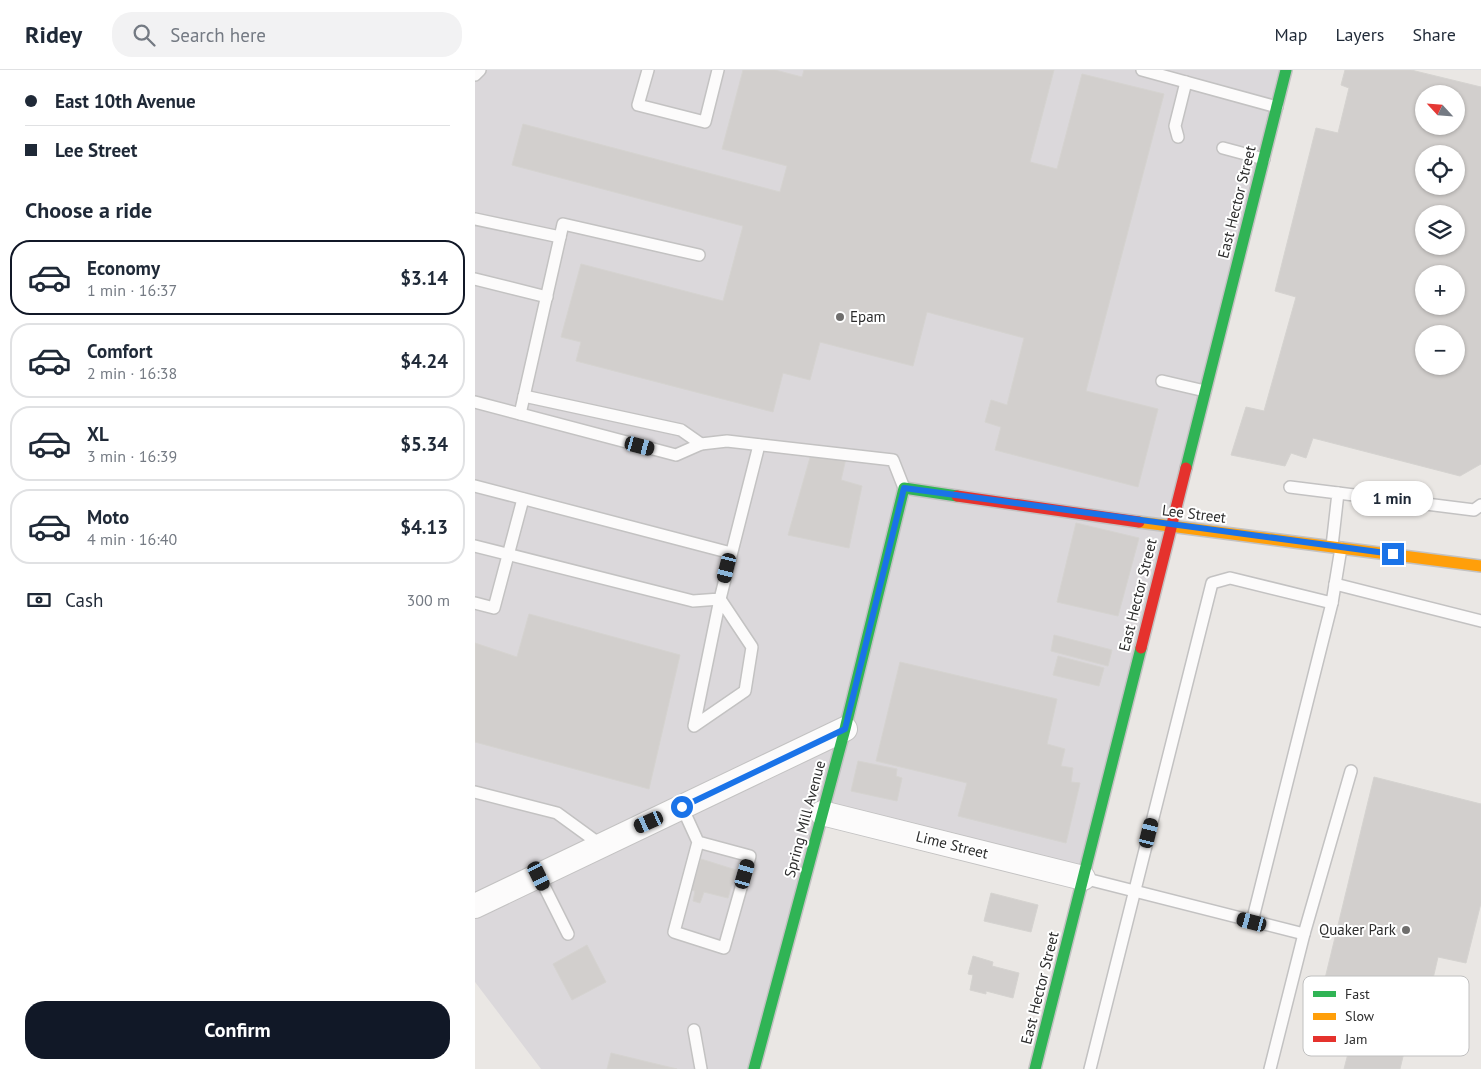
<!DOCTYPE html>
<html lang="en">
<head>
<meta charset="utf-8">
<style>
  :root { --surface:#fff; --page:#f2f2f3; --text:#1f2937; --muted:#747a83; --line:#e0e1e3; --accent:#111827 }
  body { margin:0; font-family:"PT Sans",sans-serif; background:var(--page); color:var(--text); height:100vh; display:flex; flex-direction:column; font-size:19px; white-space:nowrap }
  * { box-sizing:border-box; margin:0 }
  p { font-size:16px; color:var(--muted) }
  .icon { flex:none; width:28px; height:28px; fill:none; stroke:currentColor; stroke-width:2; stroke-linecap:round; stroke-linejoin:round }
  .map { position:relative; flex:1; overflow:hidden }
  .sheet { display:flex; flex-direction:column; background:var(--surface); width:475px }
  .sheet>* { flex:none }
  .top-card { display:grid; align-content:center; height:110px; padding:0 25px; background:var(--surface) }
  .needle { width:32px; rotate:296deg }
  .buttons { position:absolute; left:940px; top:15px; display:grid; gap:10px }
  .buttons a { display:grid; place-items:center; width:50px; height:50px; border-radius:50%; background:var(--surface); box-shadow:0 1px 4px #0004; font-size:25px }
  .end { position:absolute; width:22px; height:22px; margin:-11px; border:6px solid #1a73e8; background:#fff; box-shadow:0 0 0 2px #fff }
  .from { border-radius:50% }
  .bubble { position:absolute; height:35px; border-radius:18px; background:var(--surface); box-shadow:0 1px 4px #0004; font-size:16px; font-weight:600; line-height:35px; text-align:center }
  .car { position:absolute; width:15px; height:30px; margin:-15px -8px; border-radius:6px; box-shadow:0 0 4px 1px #0007; background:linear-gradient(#222 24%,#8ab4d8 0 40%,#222 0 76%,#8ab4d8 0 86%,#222 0) }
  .top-card b { display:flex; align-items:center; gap:18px; height:48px; font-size:19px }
  .top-card b+b { border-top:1px solid var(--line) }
  .top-card i { width:12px; height:12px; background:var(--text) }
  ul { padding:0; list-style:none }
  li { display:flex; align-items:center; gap:15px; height:75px; margin:0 10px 8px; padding:0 15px; border:2px solid var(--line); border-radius:20px }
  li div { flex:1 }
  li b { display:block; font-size:19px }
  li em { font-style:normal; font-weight:600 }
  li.active { border-color:var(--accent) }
  li>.icon { width:45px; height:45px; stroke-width:1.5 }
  h2 { padding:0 25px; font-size:22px; line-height:60px }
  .pay { display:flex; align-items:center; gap:12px; height:55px; padding:0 25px; font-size:19px }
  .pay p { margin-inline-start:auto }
  .cta { display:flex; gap:10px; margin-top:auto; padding:10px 25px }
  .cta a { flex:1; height:58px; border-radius:20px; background:var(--accent); color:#fff; font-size:20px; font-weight:600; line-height:58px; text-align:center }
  header { display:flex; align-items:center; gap:30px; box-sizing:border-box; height:70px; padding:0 25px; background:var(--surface); border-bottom:1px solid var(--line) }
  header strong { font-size:24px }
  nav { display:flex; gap:28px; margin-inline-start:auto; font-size:18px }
  .search { width:350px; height:45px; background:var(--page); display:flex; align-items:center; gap:12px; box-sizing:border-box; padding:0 18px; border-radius:20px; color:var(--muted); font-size:19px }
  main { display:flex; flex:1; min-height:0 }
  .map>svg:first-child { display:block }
  .industrial { fill:#dbd8db }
  .building { fill:#d2cfcd; stroke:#d5d3d0; fill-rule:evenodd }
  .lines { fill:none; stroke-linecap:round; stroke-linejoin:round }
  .lane-casing { stroke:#c3c2c2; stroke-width:14 }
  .street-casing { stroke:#c3c2c2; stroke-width:26 }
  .fast-casing { stroke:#c3c2c2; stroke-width:14 }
  .slow-casing { stroke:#c3c2c2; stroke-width:14 }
  .jam-casing { stroke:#c3c2c2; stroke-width:14 }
  .lane { stroke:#fcfbfb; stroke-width:11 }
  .street { stroke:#fcfbfb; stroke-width:24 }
  .fast { stroke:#30b455; stroke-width:11 }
  .slow { stroke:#ff9f0a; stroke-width:11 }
  .jam { stroke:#e5322d; stroke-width:11 }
  .route { stroke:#1a73e8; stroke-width:6 }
  .poi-dot { fill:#6f6e6d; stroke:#fff; stroke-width:2 }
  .labels { text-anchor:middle; stroke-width:4; stroke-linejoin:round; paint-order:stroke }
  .street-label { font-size:15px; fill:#2d2d2d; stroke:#fff }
  .poi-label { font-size:15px; fill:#2d2d2d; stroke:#fff; text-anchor:start }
  .key { fill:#fff; stroke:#c0c0c0; stroke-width:1 }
  .key-label { font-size:14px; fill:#2d2d2d }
</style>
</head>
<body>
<header>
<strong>Ridey</strong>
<div class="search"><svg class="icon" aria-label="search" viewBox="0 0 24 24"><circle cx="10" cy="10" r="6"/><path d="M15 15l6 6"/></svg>Search here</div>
<nav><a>Map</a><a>Layers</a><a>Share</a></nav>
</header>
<main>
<section class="sheet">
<div class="top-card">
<b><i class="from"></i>East 10th Avenue</b>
<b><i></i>Lee Street</b>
</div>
<h2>Choose a ride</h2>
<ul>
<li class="active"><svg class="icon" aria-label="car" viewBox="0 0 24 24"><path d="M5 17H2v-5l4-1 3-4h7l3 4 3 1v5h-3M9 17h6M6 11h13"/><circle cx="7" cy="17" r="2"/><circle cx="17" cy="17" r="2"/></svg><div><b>Economy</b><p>1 min · 16:37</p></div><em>$3.14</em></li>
<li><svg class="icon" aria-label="car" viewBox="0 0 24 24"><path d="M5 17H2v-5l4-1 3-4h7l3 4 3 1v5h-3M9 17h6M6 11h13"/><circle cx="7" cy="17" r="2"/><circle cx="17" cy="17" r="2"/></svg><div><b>Comfort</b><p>2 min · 16:38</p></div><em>$4.24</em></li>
<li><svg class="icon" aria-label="car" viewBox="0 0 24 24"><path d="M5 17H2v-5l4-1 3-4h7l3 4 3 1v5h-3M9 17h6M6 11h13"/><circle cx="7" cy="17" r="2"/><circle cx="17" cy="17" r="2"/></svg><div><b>XL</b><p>3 min · 16:39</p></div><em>$5.34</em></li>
<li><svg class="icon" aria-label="car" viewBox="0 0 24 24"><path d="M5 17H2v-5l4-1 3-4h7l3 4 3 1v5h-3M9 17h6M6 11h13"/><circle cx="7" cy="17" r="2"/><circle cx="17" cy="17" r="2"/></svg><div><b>Moto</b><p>4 min · 16:40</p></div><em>$4.13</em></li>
</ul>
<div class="pay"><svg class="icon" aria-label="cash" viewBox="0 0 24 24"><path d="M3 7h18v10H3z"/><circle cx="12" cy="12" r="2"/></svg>Cash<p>300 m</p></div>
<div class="cta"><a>Confirm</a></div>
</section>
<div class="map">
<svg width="1006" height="999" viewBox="0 0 1006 999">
  <rect width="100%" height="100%" fill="#eae7e4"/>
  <!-- industrial -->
  <polygon class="industrial" points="0,0 811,0 608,808 347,744 280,999 66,999 0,912"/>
  <!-- building -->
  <g class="building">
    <polygon points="268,0 300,0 327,7 329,0 579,0 555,92 582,99 607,4 689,24 611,321 683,339 663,417 520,380 526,357 510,352 516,330 532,335 549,268 452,242 438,296 345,272 335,310 308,303 298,342 101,291 106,272 86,267 106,194 248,231 268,156 37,95 48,54 305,122 312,96 247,79"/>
    <path d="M870,0h66l70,17v377l-21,12 -147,-38 -7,20 -15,-5 -6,13 -54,-11 15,-48 18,4 32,-114 -21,-6 41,-163 22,5 11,-45 -8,-3zM949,24h32v32h-32zM949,84h32v32h-32zM949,144h32v32h-32zM949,204h32v32h-32zM949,264h32v32h-32z"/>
    <polygon points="336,384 371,388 366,410 387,416 374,478 313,465"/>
    <polygon points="601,453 664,468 643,546 582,532"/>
    <polygon points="54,544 205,585 174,719 0,672 0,573 42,587"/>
    <polygon points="579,565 637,580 633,596 576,581"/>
    <polygon points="583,586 629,598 624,616 578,605"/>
    <polygon points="425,592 582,629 572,674 590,679 586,696 598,698 596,712 605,713 591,773 483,746 492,713 401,691"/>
    <polygon points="383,691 422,699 421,706 427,708 422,731 376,721"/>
    <polygon points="899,707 1006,734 1006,833 991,893 963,887 957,913 932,907 917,971 931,974 925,999 869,999 876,972 837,962"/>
    <polygon points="226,789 261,800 253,828 229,822 225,833 218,831 220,821 216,820"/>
    <polygon points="516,823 563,835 556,862 509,851"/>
    <polygon points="112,875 131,912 97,930 78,894"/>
    <polygon points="498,886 518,892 517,896 544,903 538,928 511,921 511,924 495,920 498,905 493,904"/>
    <polygon points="136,983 202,999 132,999"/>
  </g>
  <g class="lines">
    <!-- lane casing -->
    <g class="lane-casing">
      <g id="lane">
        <polyline points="173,0 163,35 230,52 243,0"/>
        <polyline points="667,0 802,37"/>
        <polyline points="0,5 5,0"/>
        <polyline points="703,67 700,56 711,12"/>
        <polyline points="748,78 789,89"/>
        <polyline points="0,149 85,167"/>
        <polyline points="0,209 72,227"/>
        <polyline points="687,311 730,321"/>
        <polyline points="49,326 206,360 226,374"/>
        <polyline points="0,332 201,385 226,374 252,371 418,390 429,418"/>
        <polyline points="45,344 88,154 224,185"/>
        <polyline points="0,416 256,483"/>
        <polyline points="815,417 863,423 857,476"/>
        <polyline points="863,423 999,440 1006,435"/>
        <polyline points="0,476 218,531 245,529 284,375"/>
        <polyline points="860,514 1006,551"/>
        <polygon points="245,529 277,577 270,621 219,656"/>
        <polyline points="0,533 19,538 48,429"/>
        <polyline points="0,722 82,743 126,775"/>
        <polyline points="207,737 223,772 275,786 249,878 199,862 223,772"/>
        <polyline points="64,806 93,864"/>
        <polyline points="608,808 829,864"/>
        <polyline points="777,852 857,533"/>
        <polyline points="219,960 226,999"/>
        <polyline points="615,999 737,513 755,508 857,533 866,478"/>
        <polyline points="795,999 829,864 876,701"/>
      </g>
    </g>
    <!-- street casing -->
    <g class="street-casing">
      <g id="street">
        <polyline points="347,743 608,808"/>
        <polyline points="0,836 370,659"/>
      </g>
    </g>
    <!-- fast casing -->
    <g class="fast-casing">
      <g id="fast">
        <polyline points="711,398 811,0"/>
        <polyline points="279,999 370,659 429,418 482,426"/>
        <polyline points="560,999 666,578"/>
      </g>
    </g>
    <!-- slow casing -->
    <g class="slow-casing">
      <polyline id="slow" points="664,452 1006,496"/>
    </g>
    <!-- jam casing -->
    <g class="jam-casing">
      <g id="jam">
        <polyline points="482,426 664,452"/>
        <polyline points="666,578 711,398"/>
      </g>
    </g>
    <!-- lane -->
    <use href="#lane" class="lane"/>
    <!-- street -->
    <use href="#street" class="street"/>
    <!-- fast -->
    <use href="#fast" class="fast"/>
    <!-- slow -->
    <use href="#slow" class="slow"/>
    <!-- jam -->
    <use href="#jam" class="jam"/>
  </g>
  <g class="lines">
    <!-- route -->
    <polyline class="route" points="207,737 370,659 429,418 918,484"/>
  </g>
  <!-- markers -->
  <g class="poi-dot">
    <circle cx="365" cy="247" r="5"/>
    <circle cx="931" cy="860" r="5"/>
  </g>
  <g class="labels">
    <!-- street labels -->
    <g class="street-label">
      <text transform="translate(762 132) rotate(-76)" y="5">East Hector Street</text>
      <text transform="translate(719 444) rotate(7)" y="5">Lee Street</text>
      <text transform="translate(663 525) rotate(-76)" y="5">East Hector Street</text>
      <text transform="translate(330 749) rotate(-75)" y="5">Spring Mill Avenue</text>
      <text transform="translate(477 775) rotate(14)" y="5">Lime Street</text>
      <text transform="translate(565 918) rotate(-76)" y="5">East Hector Street</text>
    </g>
    <!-- poi labels -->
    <g class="poi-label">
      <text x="375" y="252">Epam</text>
      <text x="921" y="865" text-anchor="end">Quaker Park</text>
    </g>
  </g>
  <!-- legend -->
  <rect x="828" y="906" width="166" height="80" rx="8" class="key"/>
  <rect x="838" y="921" width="23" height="6" fill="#30b455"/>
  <rect x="838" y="943" width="23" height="7" fill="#ff9f0a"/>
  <rect x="838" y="966" width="23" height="6" fill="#e5322d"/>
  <g class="key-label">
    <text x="870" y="929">Fast</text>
    <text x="870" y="951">Slow</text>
    <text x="870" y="974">Jam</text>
  </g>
</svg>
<div class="buttons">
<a><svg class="needle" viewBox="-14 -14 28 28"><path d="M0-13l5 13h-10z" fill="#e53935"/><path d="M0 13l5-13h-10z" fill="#747a83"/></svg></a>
<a><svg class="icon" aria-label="locate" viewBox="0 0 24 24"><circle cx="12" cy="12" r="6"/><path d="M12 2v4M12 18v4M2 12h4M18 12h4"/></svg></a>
<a><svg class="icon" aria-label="layers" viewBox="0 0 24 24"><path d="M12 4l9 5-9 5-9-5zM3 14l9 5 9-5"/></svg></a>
<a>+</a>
<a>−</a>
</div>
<i class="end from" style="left:207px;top:737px"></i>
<i class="end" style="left:918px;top:484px"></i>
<div class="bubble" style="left:876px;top:411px;width:82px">1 min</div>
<i class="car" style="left:165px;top:376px;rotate:105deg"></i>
<i class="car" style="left:252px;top:498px;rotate:194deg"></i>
<i class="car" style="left:174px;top:752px;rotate:246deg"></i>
<i class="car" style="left:674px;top:763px;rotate:14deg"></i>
<i class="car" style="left:270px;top:804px;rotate:16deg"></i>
<i class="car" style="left:64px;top:806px;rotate:154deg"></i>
<i class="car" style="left:777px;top:852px;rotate:285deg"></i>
</div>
</main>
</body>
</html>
